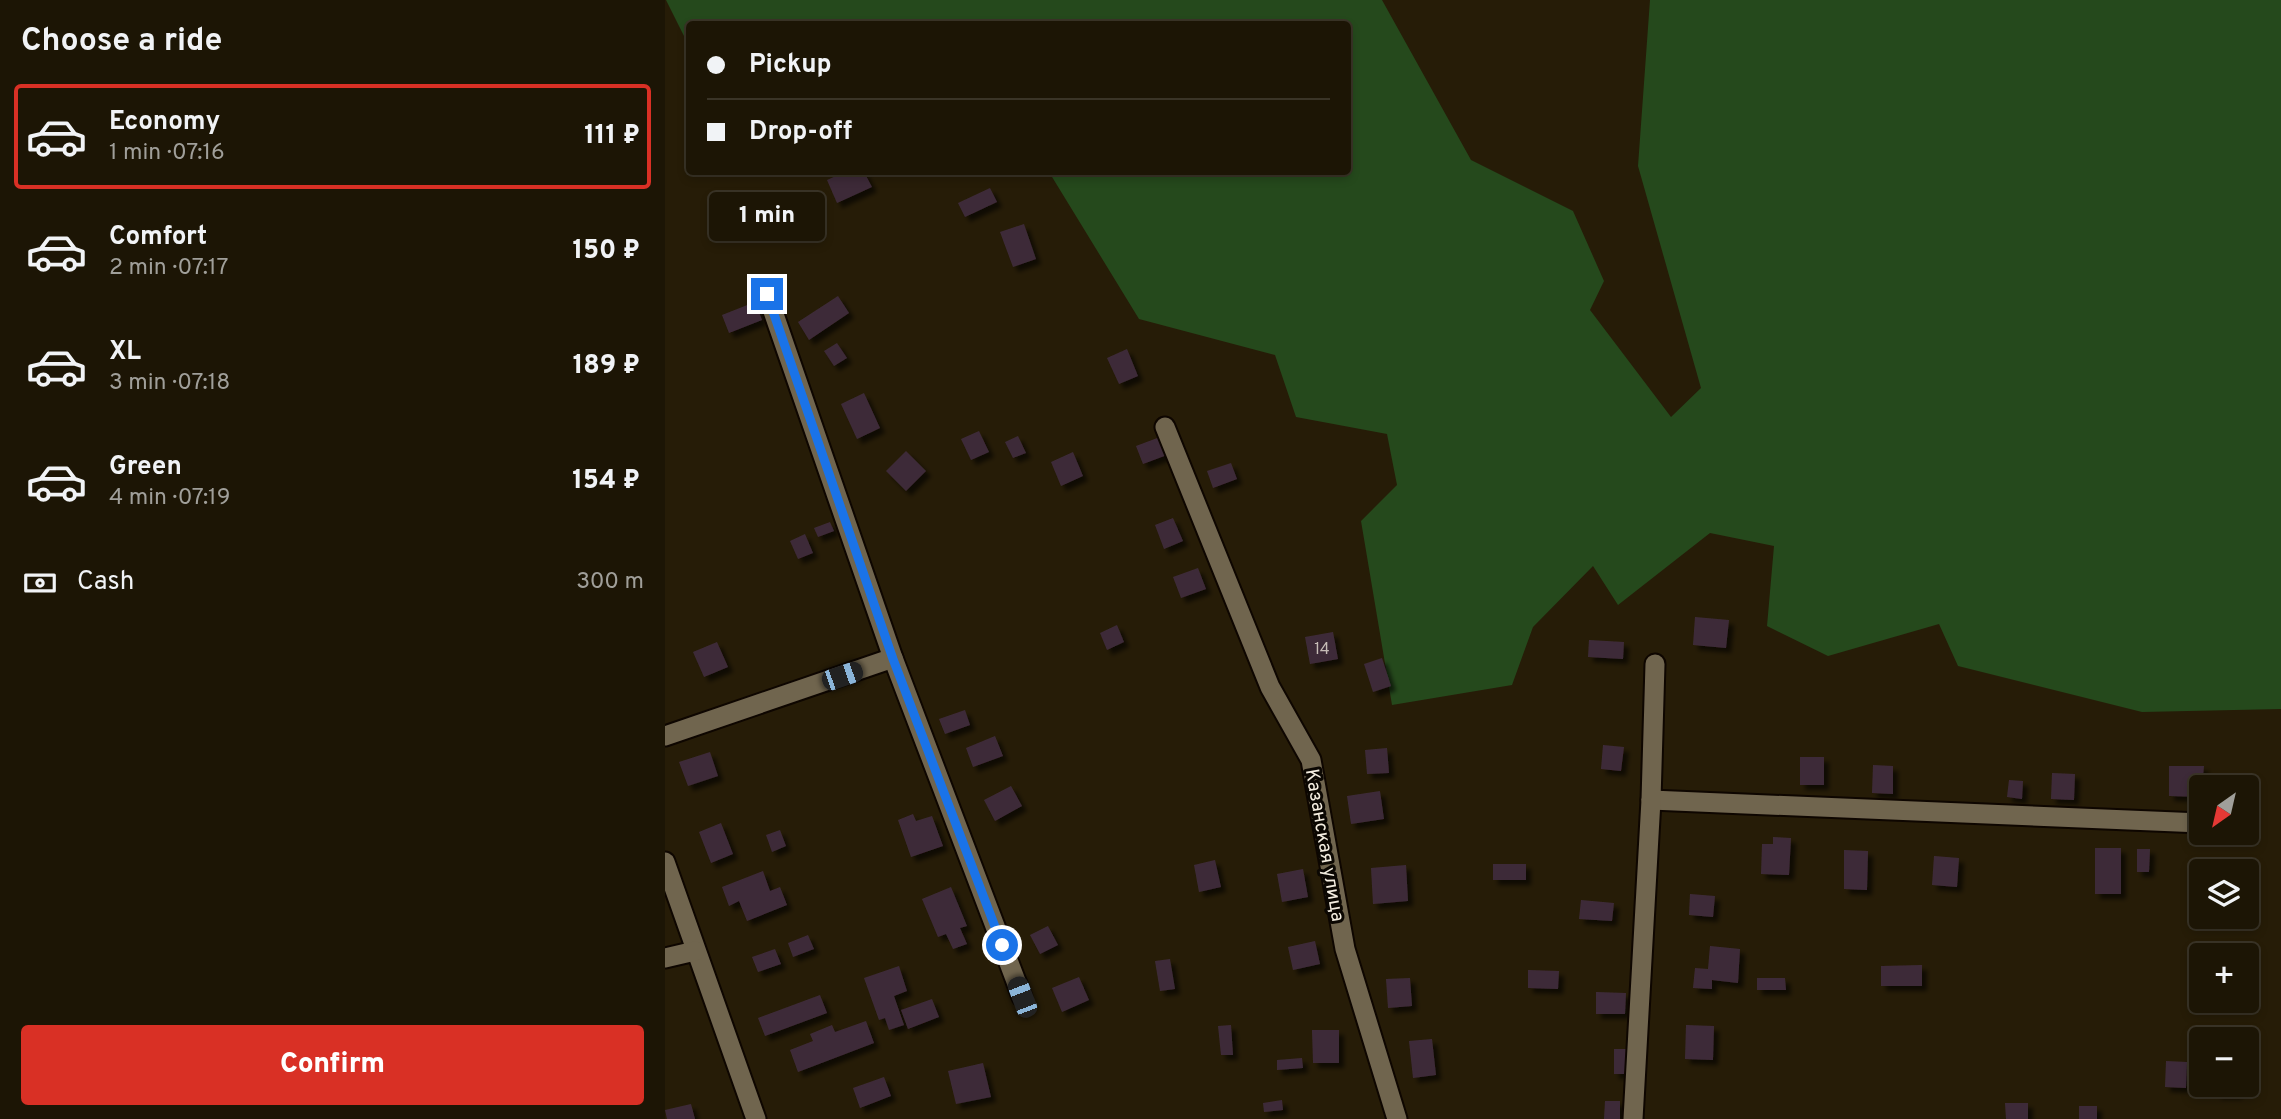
<!DOCTYPE html>
<html lang="en">
<head>
<meta charset="utf-8">
<style>
  :root { --surface:#1c1505; --page:#251e0f; --text:#f1f3f6; --muted:#a09f9a; --line:#3a3427; --accent:#d93025 }
  body { margin:0; font-family:Overpass,sans-serif; background:var(--page); color:var(--text); height:100vh; display:flex; flex-direction:column; font-size:26px; white-space:nowrap }
  * { box-sizing:border-box; margin:0 }
  p { font-size:23px; color:var(--muted) }
  .icon { flex:none; width:38px; height:38px; fill:none; stroke:currentColor; stroke-width:2; stroke-linecap:round; stroke-linejoin:round }
  .map { position:relative; flex:1; overflow:hidden }
  .panel { display:flex; flex-direction:column; background:var(--surface); width:665px }
  .panel>* { flex:none }
  .banner { position:absolute; left:21px; top:21px; width:665px; height:154px; border-radius:7px; box-shadow:0 4px 10px #0003,0 0 0 2px var(--line); display:grid; align-content:center; height:154px; padding:0 21px; background:var(--surface) }
  .needle { width:46px; rotate:214deg }
  .controls { position:absolute; left:1524px; top:775px; display:grid; gap:14px }
  .controls a { display:grid; place-items:center; width:70px; height:70px; border-radius:7px; background:var(--surface); box-shadow:0 4px 10px #0003,0 0 0 2px var(--line); font-size:35px }
  .end { position:absolute; width:32px; height:32px; margin:-16px; border:9px solid #1a73e8; background:#fff; box-shadow:0 0 0 4px #fff }
  .from { border-radius:50% }
  .bubble { position:absolute; height:49px; border-radius:7px; background:var(--surface); box-shadow:0 4px 10px #0003,0 0 0 2px var(--line); font-size:23px; font-weight:800; line-height:49px; text-align:center }
  .car { position:absolute; width:21px; height:42px; margin:-21px -10px; border-radius:9px; box-shadow:0 0 5px 2px #0007; background:linear-gradient(#222 24%,#8ab4d8 0 40%,#222 0 76%,#8ab4d8 0 86%,#222 0) }
  .banner b { display:flex; align-items:center; gap:24px; height:66px; font-size:26px }
  .banner b+b { border-top:2px solid var(--line) }
  .banner i { width:18px; height:18px; background:var(--text) }
  ul { padding:0; list-style:none }
  li { display:flex; align-items:center; gap:21px; height:105px; margin:0 14px 10px; padding:0 7px; border:4px solid transparent; border-radius:7px }
  li div { flex:1 }
  li b { display:block; font-size:26px }
  li em { font-style:normal; font-weight:800 }
  li.active { border-color:var(--accent) }
  li>.icon { width:63px; height:63px; stroke-width:1.5 }
  h2 { padding:0 21px; font-size:32px; line-height:84px }
  .pay { display:flex; align-items:center; gap:18px; height:77px; padding:0 21px; font-size:26px }
  .pay p { margin-inline-start:auto }
  .primary-button { display:flex; gap:14px; margin-top:auto; padding:14px 21px }
  .primary-button a { flex:1; height:80px; border-radius:7px; background:var(--accent); color:#fff; font-size:28px; font-weight:800; line-height:80px; text-align:center }
  main { display:flex; flex:1; min-height:0 }
  .map>svg:first-child { display:block }
  .green { fill:#25491c }
  .building { fill:#3e2b39; filter:url(#shadow) }
  .lines { fill:none; stroke-linecap:round; stroke-linejoin:round }
  .minor-casing { stroke:#0e0600; stroke-width:23 }
  .minor { stroke:#70654e; stroke-width:19 }
  .route { stroke:#1a73e8; stroke-width:9 }
  .labels { text-anchor:middle; stroke-width:6; stroke-linejoin:round; paint-order:stroke }
  .number-label { font-size:16px; fill:#c6bcb6 }
  .street-label { font-size:19px; fill:#f4ede0; stroke:#0b0702 }
</style>
</head>
<body>
<main>
<section class="panel">
<h2>Choose a ride</h2>
<ul>
<li class="active"><svg class="icon" aria-label="car" viewBox="0 0 24 24"><path d="M5 17H2v-5l4-1 3-4h7l3 4 3 1v5h-3M9 17h6M6 11h13"/><circle cx="7" cy="17" r="2"/><circle cx="17" cy="17" r="2"/></svg><div><b>Economy</b><p>1 min · 07:16</p></div><em>111 ₽</em></li>
<li><svg class="icon" aria-label="car" viewBox="0 0 24 24"><path d="M5 17H2v-5l4-1 3-4h7l3 4 3 1v5h-3M9 17h6M6 11h13"/><circle cx="7" cy="17" r="2"/><circle cx="17" cy="17" r="2"/></svg><div><b>Comfort</b><p>2 min · 07:17</p></div><em>150 ₽</em></li>
<li><svg class="icon" aria-label="car" viewBox="0 0 24 24"><path d="M5 17H2v-5l4-1 3-4h7l3 4 3 1v5h-3M9 17h6M6 11h13"/><circle cx="7" cy="17" r="2"/><circle cx="17" cy="17" r="2"/></svg><div><b>XL</b><p>3 min · 07:18</p></div><em>189 ₽</em></li>
<li><svg class="icon" aria-label="car" viewBox="0 0 24 24"><path d="M5 17H2v-5l4-1 3-4h7l3 4 3 1v5h-3M9 17h6M6 11h13"/><circle cx="7" cy="17" r="2"/><circle cx="17" cy="17" r="2"/></svg><div><b>Green</b><p>4 min · 07:19</p></div><em>154 ₽</em></li>
</ul>
<div class="pay"><svg class="icon" aria-label="cash" viewBox="0 0 24 24"><path d="M3 7h18v10H3z"/><circle cx="12" cy="12" r="2"/></svg>Cash<p>300 m</p></div>
<div class="primary-button"><a>Confirm</a></div>
</section>
<div class="map">
<svg width="1616" height="1119" viewBox="0 0 1616 1119">
  <defs>
    <filter id="shadow"><feDropShadow dx="5" dy="5" stdDeviation="2" flood-color="#0009"/></filter>
  </defs>
  <rect width="100%" height="100%" fill="#261c07"/>
  <!-- green -->
  <polygon class="green" points="1,0 717,0 806,160 908,211 939,281 925,310 1006,417 1036,388 973,166 985,0 1616,0 1616,709 1477,712 1293,666 1274,624 1163,656 1102,626 1109,546 1045,533 953,605 928,566 868,627 847,685 727,705 696,521 732,485 722,434 631,417 610,355 474,319 384,172 682,172 682,24 24,24 24,46"/>
  <!-- building -->
  <g class="building">
    <polygon points="180,172 199,172 207,187 172,203 162,180"/>
    <polygon points="325,188 332,202 300,217 293,203"/>
    <polygon points="359,224 371,259 348,267 335,232"/>
    <polygon points="173,296 184,313 144,340 133,322"/>
    <polygon points="90,302 97,320 64,333 57,315"/>
    <polygon points="172,343 182,358 169,366 159,351"/>
    <polygon points="462,349 473,376 454,384 442,358"/>
    <polygon points="199,393 215,428 192,439 176,404"/>
    <polygon points="314,431 324,452 306,460 296,439"/>
    <polygon points="353,436 361,453 348,458 340,442"/>
    <polygon points="495,437 502,455 478,464 471,446"/>
    <polygon points="241,451 261,471 241,491 221,471"/>
    <polygon points="408,452 418,476 396,486 386,462"/>
    <polygon points="566,463 572,479 548,488 542,471"/>
    <polygon points="508,518 518,541 499,549 490,525"/>
    <polygon points="165,522 169,531 153,537 149,528"/>
    <polygon points="140,534 148,553 133,559 125,541"/>
    <polygon points="533,568 541,589 516,598 508,577"/>
    <polygon points="1030,617 1064,620 1061,648 1028,645"/>
    <polygon points="452,625 459,642 442,650 435,633"/>
    <polygon points="668,632 673,659 645,664 640,637"/>
    <polygon points="924,640 959,642 958,659 923,657"/>
    <polygon points="52,642 63,667 39,677 28,652"/>
    <polygon points="717,658 726,686 708,692 699,664"/>
    <polygon points="300,710 305,725 280,734 274,719"/>
    <polygon points="330,736 338,756 308,767 301,748"/>
    <polygon points="938,745 959,747 956,771 936,769"/>
    <polygon points="722,748 724,773 702,774 700,750"/>
    <polygon points="45,752 53,776 23,786 14,762"/>
    <rect x="1135" y="757" width="24" height="28"/>
    <polygon points="1208,765 1228,766 1228,794 1207,793"/>
    <polygon points="1504,766 1539,766 1536,797 1504,796"/>
    <polygon points="1387,773 1410,774 1409,800 1386,799"/>
    <polygon points="1344,780 1358,781 1357,799 1342,797"/>
    <polygon points="346,786 357,806 330,821 319,800"/>
    <polygon points="715,791 719,819 686,824 682,796"/>
    <polygon points="248,814 251,821 267,816 278,846 246,857 233,820"/>
    <polygon points="56,823 68,854 46,863 34,832"/>
    <polygon points="115,830 121,846 107,852 101,835"/>
    <polygon points="1108,837 1126,838 1124,875 1096,874 1097,844 1108,844"/>
    <rect x="1430" y="848" width="26" height="46"/>
    <polygon points="1472,849 1485,849 1484,872 1472,872"/>
    <polygon points="1179,850 1203,851 1202,890 1179,889"/>
    <polygon points="1269,856 1294,858 1292,887 1267,885"/>
    <polygon points="550,860 556,887 534,892 529,865"/>
    <rect x="828" y="864" width="33" height="16"/>
    <polygon points="741,865 743,901 708,904 706,868"/>
    <polygon points="638,869 643,897 617,902 612,874"/>
    <polygon points="98,871 105,891 115,887 122,905 82,921 74,901 64,906 57,887"/>
    <polygon points="286,887 302,926 295,928 302,944 288,949 281,934 273,937 257,899"/>
    <polygon points="1025,894 1050,896 1048,917 1024,915"/>
    <polygon points="916,900 949,903 947,921 914,919"/>
    <polygon points="383,926 393,945 375,954 365,935"/>
    <polygon points="143,935 149,949 128,957 123,943"/>
    <polygon points="650,941 655,964 628,970 623,947"/>
    <polygon points="1045,946 1075,949 1073,983 1047,980 1047,989 1028,988 1030,968 1043,969"/>
    <polygon points="110,949 116,964 93,972 87,957"/>
    <polygon points="505,959 510,989 495,991 490,961"/>
    <polygon points="1257,965 1257,986 1216,986 1216,966"/>
    <polygon points="234,966 242,991 229,996 239,1025 224,1030 220,1018 214,1020 199,978"/>
    <polygon points="863,970 894,971 893,989 863,988"/>
    <polygon points="414,977 424,1000 397,1012 387,988"/>
    <polygon points="745,978 747,1006 723,1008 721,979"/>
    <polygon points="1092,978 1120,978 1121,990 1092,990"/>
    <polygon points="931,992 961,993 960,1014 931,1014"/>
    <polygon points="155,995 162,1013 100,1036 93,1018"/>
    <polygon points="267,999 274,1017 243,1029 236,1010"/>
    <polygon points="201,1021 209,1043 133,1072 125,1050 148,1041 145,1034 167,1025 170,1032"/>
    <polygon points="566,1025 568,1055 556,1055 553,1026"/>
    <polygon points="1021,1025 1049,1026 1048,1060 1020,1059"/>
    <polygon points="647,1030 674,1030 674,1063 648,1063"/>
    <polygon points="767,1039 771,1075 748,1078 744,1041"/>
    <rect x="949" y="1049" width="15" height="25"/>
    <polygon points="637,1058 638,1068 612,1070 612,1060"/>
    <polygon points="1501,1061 1522,1062 1521,1088 1500,1087"/>
    <polygon points="318,1063 326,1097 291,1104 283,1071"/>
    <polygon points="219,1077 226,1096 195,1108 188,1088"/>
    <polygon points="1551,1085 1573,1085 1572,1094 1551,1094"/>
    <polygon points="617,1100 618,1110 599,1112 598,1103"/>
    <polygon points="940,1101 955,1101 955,1119 939,1119"/>
    <polygon points="1340,1103 1363,1103 1363,1119 1341,1119"/>
    <polygon points="26,1104 30,1119 2,1119 0,1110"/>
    <rect x="1414" y="1106" width="18" height="13"/>
  </g>
  <g class="lines">
    <!-- minor casing -->
    <g class="minor-casing">
      <g id="minor">
        <polyline points="102,294 228,658 357,997"/>
        <polyline points="500,427 605,687 646,760 680,949 732,1119"/>
        <polyline points="0,736 228,658"/>
        <polyline points="986,800 1536,823"/>
        <polyline points="0,862 91,1119"/>
        <polyline points="0,958 30,951"/>
        <polyline points="968,1119 986,800 990,664"/>
      </g>
    </g>
    <!-- minor -->
    <use href="#minor" class="minor"/>
  </g>
  <g class="lines">
    <!-- route -->
    <polyline class="route" points="102,294 228,659 337,945"/>
  </g>
  <g class="labels">
    <!-- number labels -->
    <g class="number-label">
      <text x="657" y="654">14</text>
    </g>
    <!-- street labels -->
    <g class="street-label">
      <text transform="translate(661 845) rotate(80)" y="7">Казанская улица</text>
    </g>
  </g>
</svg>
<div class="controls">
<a><svg class="needle" viewBox="-14 -14 28 28"><path d="M0-13l5 13h-10z" fill="#e53935"/><path d="M0 13l5-13h-10z" fill="#a09f9a"/></svg></a>
<a><svg class="icon" aria-label="layers" viewBox="0 0 24 24"><path d="M12 4l9 5-9 5-9-5zM3 14l9 5 9-5"/></svg></a>
<a>+</a>
<a>−</a>
</div>
<i class="end from" style="left:337px;top:945px"></i>
<i class="end" style="left:102px;top:294px"></i>
<div class="bubble" style="left:44px;top:192px;width:116px">1 min</div>
<i class="car" style="left:177px;top:676px;rotate:71deg"></i>
<i class="car" style="left:357px;top:997px;rotate:339deg"></i>
<div class="banner">
<b><i class="from"></i>Pickup</b>
<b><i></i>Drop-off</b>
</div>
</div>
</main>
</body>
</html>
